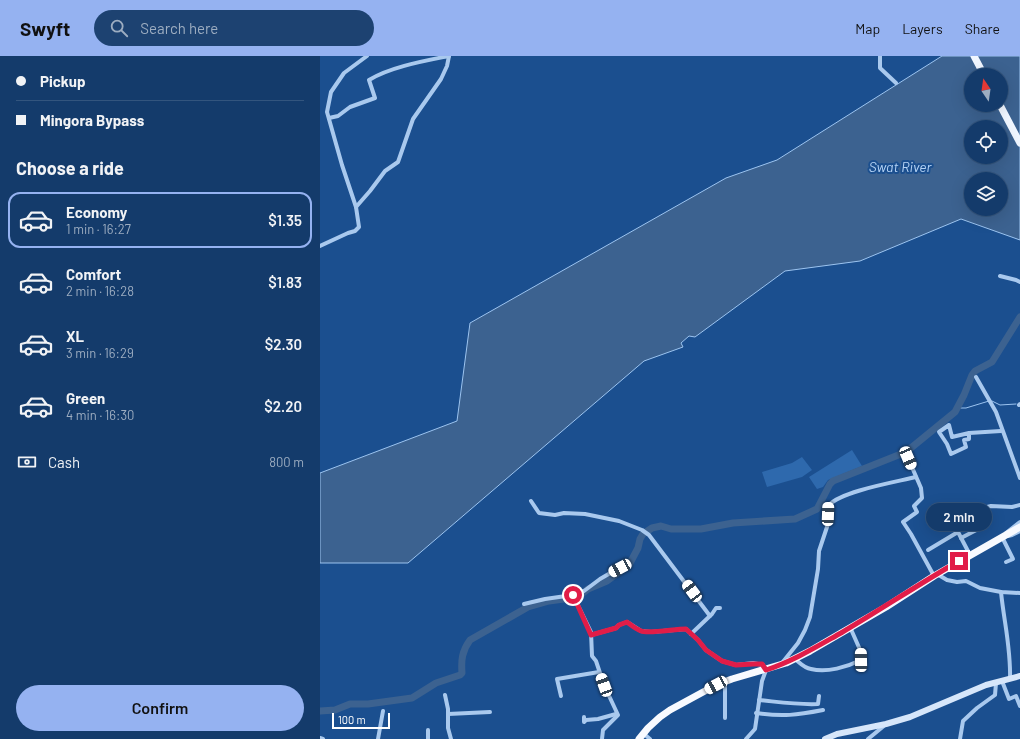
<!DOCTYPE html>
<html lang="en">
<head>
<meta charset="utf-8">
<style>
  :root { --surface:#143b6b; --page:#1d4271; --text:#f1f3f6; --muted:#9dadc1; --line:#33557e; --accent:#95b2f1 }
  body { margin:0; font-family:Barlow,sans-serif; background:var(--page); color:var(--text); height:100vh; display:flex; flex-direction:column; font-size:15px; white-space:nowrap }
  * { box-sizing:border-box; margin:0 }
  p { font-size:13px; color:var(--muted) }
  .icon { flex:none; width:22px; height:22px; fill:none; stroke:currentColor; stroke-width:2; stroke-linecap:round; stroke-linejoin:round }
  .map { position:relative; flex:1; overflow:hidden }
  .panel { display:flex; flex-direction:column; background:var(--surface); width:320px }
  .panel>* { flex:none }
  .top-card { display:grid; align-content:center; height:88px; padding:0 16px; background:var(--surface) }
  .needle { width:26px; rotate:347deg }
  .controls { position:absolute; left:644px; top:12px; display:grid; gap:8px }
  .controls a { display:grid; place-items:center; width:44px; height:44px; border-radius:50%; background:var(--surface); box-shadow:0 4px 16px #0002,0 0 0 1px var(--line); font-size:20px }
  .scale { position:absolute; left:12px; bottom:10px; width:58px; box-sizing:border-box; padding-left:4px; border:2px solid #fff; border-top:0; font-size:11px; line-height:14px; white-space:nowrap; color:#fff; -webkit-text-stroke:3px #1b4f8f; paint-order:stroke }
  .end { position:absolute; width:18px; height:18px; margin:-9px; border:5px solid #e11d48; background:#fff; box-shadow:0 0 0 2px #fff }
  .from { border-radius:50% }
  .bubble { position:absolute; height:28px; border-radius:14px; background:var(--surface); box-shadow:0 4px 16px #0002,0 0 0 1px var(--line); font-size:13px; font-weight:600; line-height:28px; text-align:center }
  .car { position:absolute; width:12px; height:24px; margin:-12px -6px; border-radius:5px; box-shadow:0 0 3px 1px #0007; background:linear-gradient(#fff 24%,#345 0 40%,#fff 0 76%,#345 0 86%,#fff 0) }
  .top-card b { display:flex; align-items:center; gap:14px; height:38px; font-size:15px }
  .top-card b+b { border-top:1px solid var(--line) }
  .top-card i { width:10px; height:10px; background:var(--text) }
  ul { padding:0; list-style:none }
  li { display:flex; align-items:center; gap:12px; height:56px; margin:0 8px 6px; padding:0 8px; border:2px solid transparent; border-radius:12px }
  li div { flex:1 }
  li b { display:block; font-size:15px }
  li em { font-style:normal; font-weight:600 }
  li.on { border-color:var(--accent) }
  li>.icon { width:36px; height:36px; stroke-width:1.5 }
  h2 { padding:0 16px; font-size:18px; line-height:48px }
  .pay { display:flex; align-items:center; gap:10px; height:44px; padding:0 16px; font-size:15px }
  .pay p { margin-inline-start:auto }
  .button { display:flex; gap:8px; margin-top:auto; padding:8px 16px }
  .button a { flex:1; height:46px; border-radius:24px; background:var(--accent); color:#111; font-size:16px; font-weight:600; line-height:46px; text-align:center }
  header { display:flex; align-items:center; gap:24px; box-sizing:border-box; height:56px; padding:0 20px; background:var(--accent); color:#111 }
  header strong { font-size:19px }
  nav { display:flex; gap:22px; margin-inline-start:auto; font-size:14px }
  .search { width:280px; height:36px; background:var(--page); display:flex; align-items:center; gap:10px; box-sizing:border-box; padding:0 14px; border-radius:22px; color:var(--muted); font-size:15px }
  main { display:flex; flex:1; min-height:0 }
  .map>svg:first-child { display:block }
  .green { fill:#2e69ad }
  .water { fill:#3c6290; stroke:#9cc4f0; fill-rule:evenodd }
  .lines { fill:none; stroke-linecap:round; stroke-linejoin:round }
  .stream { stroke:#9cc4f0; stroke-width:1 }
  .river { stroke:#3c6290; stroke-width:7 }
  .minor { stroke:#a9c9ee; stroke-width:4 }
  .secondary { stroke:#d6e6fa; stroke-width:6 }
  .primary { stroke:#f0f6ff; stroke-width:7 }
  .trunk { stroke:#f8faff; stroke-width:7 }
  .route { stroke:#e11d48; stroke-width:5 }
  .labels { text-anchor:middle; stroke-width:4; stroke-linejoin:round; paint-order:stroke }
  .water-label { font-size:14px; font-style:italic; fill:#b5d3f5; stroke:#1b4f8f }
</style>
</head>
<body>
<header>
<strong>Swyft</strong>
<div class="search"><svg class="icon" aria-label="search" viewBox="0 0 24 24"><circle cx="10" cy="10" r="6"/><path d="M15 15l6 6"/></svg>Search here</div>
<nav><a>Map</a><a>Layers</a><a>Share</a></nav>
</header>
<main>
<section class="panel">
<div class="top-card">
<b><i class="from"></i>Pickup</b>
<b><i></i>Mingora Bypass</b>
</div>
<h2>Choose a ride</h2>
<ul>
<li class="on"><svg class="icon" aria-label="car" viewBox="0 0 24 24"><path d="M5 17H2v-5l4-1 3-4h7l3 4 3 1v5h-3M9 17h6M6 11h13"/><circle cx="7" cy="17" r="2"/><circle cx="17" cy="17" r="2"/></svg><div><b>Economy</b><p>1 min · 16:27</p></div><em>$1.35</em></li>
<li><svg class="icon" aria-label="car" viewBox="0 0 24 24"><path d="M5 17H2v-5l4-1 3-4h7l3 4 3 1v5h-3M9 17h6M6 11h13"/><circle cx="7" cy="17" r="2"/><circle cx="17" cy="17" r="2"/></svg><div><b>Comfort</b><p>2 min · 16:28</p></div><em>$1.83</em></li>
<li><svg class="icon" aria-label="car" viewBox="0 0 24 24"><path d="M5 17H2v-5l4-1 3-4h7l3 4 3 1v5h-3M9 17h6M6 11h13"/><circle cx="7" cy="17" r="2"/><circle cx="17" cy="17" r="2"/></svg><div><b>XL</b><p>3 min · 16:29</p></div><em>$2.30</em></li>
<li><svg class="icon" aria-label="car" viewBox="0 0 24 24"><path d="M5 17H2v-5l4-1 3-4h7l3 4 3 1v5h-3M9 17h6M6 11h13"/><circle cx="7" cy="17" r="2"/><circle cx="17" cy="17" r="2"/></svg><div><b>Green</b><p>4 min · 16:30</p></div><em>$2.20</em></li>
</ul>
<div class="pay"><svg class="icon" aria-label="cash" viewBox="0 0 24 24"><path d="M3 7h18v10H3z"/><circle cx="12" cy="12" r="2"/></svg>Cash<p>800 m</p></div>
<div class="button"><a>Confirm</a></div>
</section>
<div class="map">
<svg width="700" height="683" viewBox="0 0 700 683">
  <rect width="100%" height="100%" fill="#1b4f8f"/>
  <!-- green -->
  <g class="green">
    <polygon points="532,394 542,410 508,424 503,431 497,433 489,421"/>
    <polygon points="482,401 492,414 482,421 447,431 442,416 472,407"/>
  </g>
  <!-- water -->
  <path class="water" d="M622,0h78v184l-59,-21 -101,42 -75,10 -90,66 -6,-1 -8,7 2,4 -39,14 -236,202h-88v-90l137,-52 13,-98 256,-145 51,-18zM651,19h30v30h-30zM651,71h30v30h-30zM651,123h30v30h-30z"/>
  <g class="lines">
    <!-- stream -->
    <g class="stream">
      <polyline points="672,345 680,349 696,348"/>
      <polyline points="637,352 646,352 669,345"/>
    </g>
    <!-- river -->
    <path class="river" d="M0,655l15,-1 15,-6h18l44,-6 24,-15 24,-8 2,-2c-1,-13 0,-22 8,-33l58,-33 21,-6 22,-3 8,-2 9,-7 19,-8 22,-16 9,-17 2,-9 3,-5 9,-6 9,-2 10,3h30l32,-6 62,-4 22,-10 13,-25 3,-3 73,-29 49,-40 9,-17 8,-20 3,-4 17,-9 28,-45"/>
    <!-- minor -->
    <g class="minor">
      <polyline points="560,0 560,12 576,27"/>
      <path d="M9,62l9,-2 12,-9 25,-9 -6,-18c21,-13 55,-19 80,-24"/>
      <polyline points="36,151 50,135 65,115 78,106 93,63 121,23 127,10 129,0"/>
      <polyline points="0,190 28,177 35,175 39,171 36,151 22,109 7,56 11,36 24,17 47,0"/>
      <polyline points="680,220 696,224 700,226"/>
      <polyline points="656,321 676,356 700,422"/>
      <polyline points="699,349 700,348"/>
      <polyline points="649,377 632,381 629,369 619,376 627,388 631,398 646,391 644,384 649,383 649,377 681,375"/>
      <polyline points="588,402 601,432 602,442 594,450 597,456 583,466 591,478 614,520"/>
      <polyline points="211,445 219,457 235,459 244,457 265,458 299,465 322,474 329,479 390,560"/>
      <polyline points="643,457 671,450 692,451 700,449"/>
      <polyline points="686,477 700,466"/>
      <polyline points="688,480 692,479 700,475"/>
      <polyline points="682,481 693,503 686,506"/>
      <polyline points="641,482 666,469"/>
      <polyline points="608,494 638,476 650,499"/>
      <polyline points="617,518 627,524 637,526 646,525 660,532 681,536 700,537"/>
      <path d="M681,536c3,30 10,56 9,87"/>
      <polyline points="253,539 271,576 272,600 276,605 284,629 298,659 283,674 282,683"/>
      <polyline points="204,548 225,543 253,539 264,535 280,523 299,512"/>
      <polyline points="371,578 392,558 396,552 400,552"/>
      <polyline points="271,579 296,572 299,569 307,566 321,575 331,576 366,573 378,584 386,594 402,605 416,609 433,607 443,609 446,614 442,625 435,673 426,683"/>
      <path d="M475,603c5,4 9,9 16,10 16,4 36,-2 50,-9v-8l-11,-25"/>
      <path d="M462,607l16,-20 7,-13 5,-13 8,-48 1,-18 9,-27 1,-19c13,-14 67,-23 87,-28"/>
      <polyline points="682,625 689,643 696,640 700,650"/>
      <polyline points="125,639 128,653 128,672 131,683"/>
      <polyline points="241,640 237,623 279,616"/>
      <path d="M439,644c20,2 39,5 59,4l1,-8"/>
      <path d="M436,657c27,4 41,2 67,-3"/>
      <polyline points="128,658 170,656"/>
      <polyline points="264,661 264,666 266,664 278,663 296,658"/>
      <polyline points="405,662 405,626"/>
      <polyline points="324,678 330,683"/>
      <polyline points="0,682 3,683"/>
      <polyline points="58,683 63,655"/>
      <polyline points="108,683 108,674"/>
      <polyline points="548,683 565,669"/>
      <polyline points="640,683 643,665 657,652 675,639 676,627"/>
    </g>
    <!-- secondary -->
    <polyline class="secondary" points="505,683 517,678 566,668 590,661 666,629 700,620"/>
    <!-- primary -->
    <g class="primary">
      <polyline points="654,0 664,19"/>
      <polyline points="680,49 700,87"/>
    </g>
    <!-- trunk -->
    <polyline class="trunk" points="319,683 328,672 340,661 350,654 396,629 412,623 466,607 490,595 566,551 614,520 700,471"/>
  </g>
  <g class="lines">
    <!-- route -->
    <path class="route" d="M253,539l18,40 25,-7 3,-3 8,-3c4,3 9,7 14,9 8,3 34,-2 45,-2l12,11 8,10 16,11 14,4 17,-1h9l4,6c27,-9 50,-23 75,-37 39,-23 78,-49 118,-72"/>
  </g>
  <g class="labels">
    <!-- water labels -->
    <g class="water-label">
      <text x="580" y="116">Swat River</text>
    </g>
  </g>
</svg>
<div class="controls">
<a><svg class="needle" viewBox="-14 -14 28 28"><path d="M0-13l5 13h-10z" fill="#e53935"/><path d="M0 13l5-13h-10z" fill="#9dadc1"/></svg></a>
<a><svg class="icon" aria-label="locate" viewBox="0 0 24 24"><circle cx="12" cy="12" r="6"/><path d="M12 2v4M12 18v4M2 12h4M18 12h4"/></svg></a>
<a><svg class="icon" aria-label="layers" viewBox="0 0 24 24"><path d="M12 4l9 5-9 5-9-5zM3 14l9 5 9-5"/></svg></a>
</div>
<div class="scale">100 m</div>
<i class="end from" style="left:253px;top:539px"></i>
<i class="end" style="left:639px;top:505px"></i>
<div class="bubble" style="left:606px;top:447px;width:66px">2 min</div>
<i class="car" style="left:588px;top:402px;rotate:157deg"></i>
<i class="car" style="left:508px;top:458px;rotate:2deg"></i>
<i class="car" style="left:300px;top:512px;rotate:242deg"></i>
<i class="car" style="left:372px;top:535px;rotate:323deg"></i>
<i class="car" style="left:541px;top:604px;rotate:359deg"></i>
<i class="car" style="left:284px;top:629px;rotate:340deg"></i>
<i class="car" style="left:396px;top:629px;rotate:242deg"></i>
</div>
</main>
</body>
</html>
